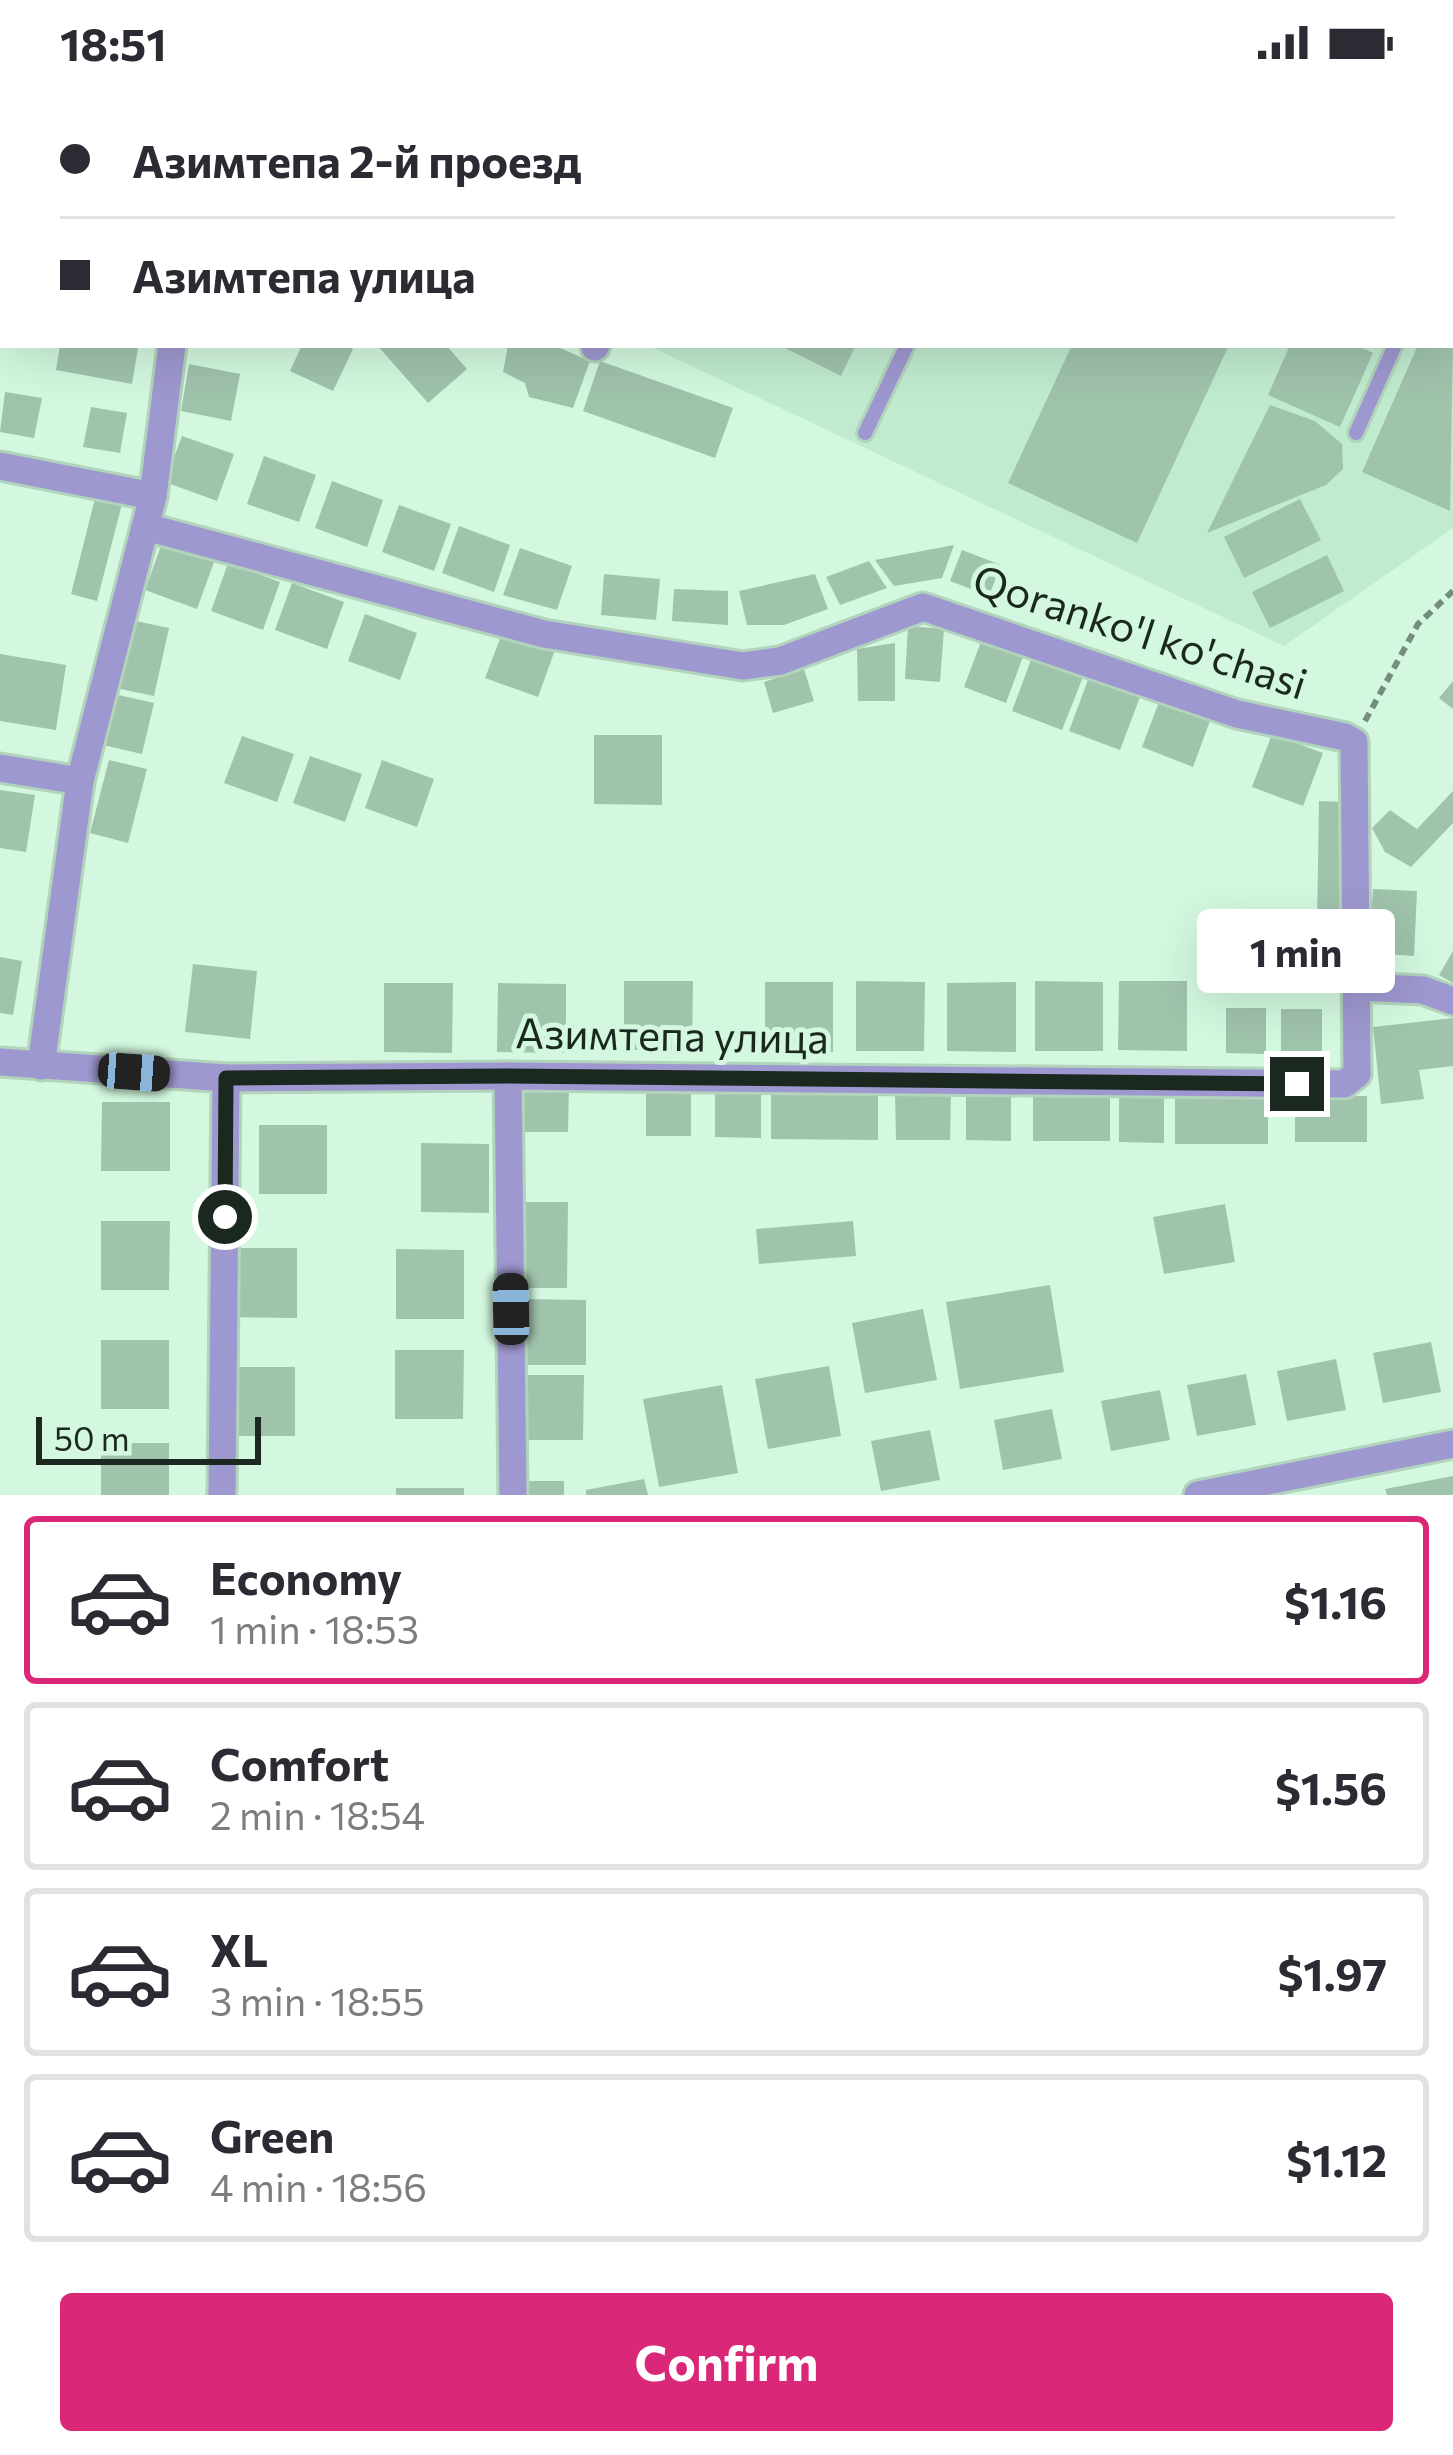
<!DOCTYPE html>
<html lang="en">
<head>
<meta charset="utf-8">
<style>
  :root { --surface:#fff; --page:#f7f7f7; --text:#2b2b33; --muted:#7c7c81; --line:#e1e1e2; --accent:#db2777 }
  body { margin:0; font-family:Commissioner,sans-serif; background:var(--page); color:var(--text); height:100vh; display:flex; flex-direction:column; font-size:45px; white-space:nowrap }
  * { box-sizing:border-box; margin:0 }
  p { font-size:39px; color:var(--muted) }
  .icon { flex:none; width:66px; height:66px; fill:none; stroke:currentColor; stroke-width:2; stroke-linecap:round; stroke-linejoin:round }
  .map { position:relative; height:1411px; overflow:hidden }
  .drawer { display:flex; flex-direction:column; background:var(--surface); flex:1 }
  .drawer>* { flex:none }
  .guide { position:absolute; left:0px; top:0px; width:1455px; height:264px; box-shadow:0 12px 48px #0002; display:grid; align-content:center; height:264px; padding:0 60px; background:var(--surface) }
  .scale { position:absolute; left:36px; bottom:30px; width:225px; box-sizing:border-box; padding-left:12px; border:6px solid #1b281f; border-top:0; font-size:33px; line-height:42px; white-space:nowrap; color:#1b281f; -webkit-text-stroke:9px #d3f8df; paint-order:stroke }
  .end { position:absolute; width:54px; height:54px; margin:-27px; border:15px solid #1b281f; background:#fff; box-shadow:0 0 0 6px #fff }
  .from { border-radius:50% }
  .bubble { position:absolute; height:84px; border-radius:12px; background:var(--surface); box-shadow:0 12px 48px #0002; font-size:39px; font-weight:700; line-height:84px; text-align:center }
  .car { position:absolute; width:36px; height:72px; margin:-36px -18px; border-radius:15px; box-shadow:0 0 9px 3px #0007; background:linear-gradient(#222 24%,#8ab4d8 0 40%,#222 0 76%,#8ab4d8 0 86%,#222 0) }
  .guide b { display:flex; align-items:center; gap:42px; height:114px; font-size:45px }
  .guide b+b { border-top:3px solid var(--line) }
  .guide i { width:30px; height:30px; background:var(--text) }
  ul { padding:21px 0 0; list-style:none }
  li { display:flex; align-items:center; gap:36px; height:168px; margin:0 24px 18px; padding:0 36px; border:6px solid var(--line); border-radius:12px }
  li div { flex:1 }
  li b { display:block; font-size:45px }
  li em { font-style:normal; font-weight:700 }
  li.selected { border-color:var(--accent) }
  li>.icon { width:108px; height:108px; stroke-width:1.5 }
  .cta { display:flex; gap:24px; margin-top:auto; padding:24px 60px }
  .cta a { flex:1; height:138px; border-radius:12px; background:var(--accent); color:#fff; font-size:48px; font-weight:700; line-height:138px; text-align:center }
  .status { display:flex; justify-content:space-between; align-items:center; height:84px; padding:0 60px; background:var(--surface); direction:ltr }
  .status svg { height:33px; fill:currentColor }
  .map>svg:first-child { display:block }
  .built { fill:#c0ebcf }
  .building { fill:#a0c3ac }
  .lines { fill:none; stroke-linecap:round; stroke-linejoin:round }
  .lane-casing { stroke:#b2d3bc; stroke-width:20 }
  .street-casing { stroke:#b2d3bc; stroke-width:33 }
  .path { stroke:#748d7c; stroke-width:6; stroke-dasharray:9 6; stroke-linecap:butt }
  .lane { stroke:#9e98d0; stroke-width:14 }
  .street { stroke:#9e98d0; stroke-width:27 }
  .route { stroke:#1b281f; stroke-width:15 }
  .labels { text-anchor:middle; stroke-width:10; stroke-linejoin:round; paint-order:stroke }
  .street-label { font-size:42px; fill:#1b281f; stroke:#d3f8df }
</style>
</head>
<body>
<div class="status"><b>18:51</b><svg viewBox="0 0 49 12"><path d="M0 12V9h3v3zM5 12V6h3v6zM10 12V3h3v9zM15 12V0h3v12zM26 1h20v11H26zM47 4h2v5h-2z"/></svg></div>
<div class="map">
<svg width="1453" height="1411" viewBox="0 0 1453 1411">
  <rect width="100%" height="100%" fill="#d3f8df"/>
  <!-- built -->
  <g class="built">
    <polygon points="730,0 1085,0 1092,3 728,3"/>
    <polygon points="1219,0 1453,0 1453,444 1284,562 647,261 1452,261 1452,3 1217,3"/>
  </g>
  <!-- building -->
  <g class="building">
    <polygon points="60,261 138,264 132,300 56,286"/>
    <polygon points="302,261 345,261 353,265 333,307 290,287"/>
    <polygon points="377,261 446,261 467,285 428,319"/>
    <polygon points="508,261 553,261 590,277 573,324 529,313 525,299 503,288"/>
    <polygon points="779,261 856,261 841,292"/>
    <polygon points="1072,261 1229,261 1137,459 1008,399"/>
    <polygon points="1290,261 1356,261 1373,269 1340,343 1268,311"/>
    <polygon points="1418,261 1453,261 1450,427 1362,388"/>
    <polygon points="600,277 733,324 715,374 583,327"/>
    <polygon points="189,280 240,290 231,337 181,327"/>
    <polygon points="5,308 42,314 34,354 0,348"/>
    <polygon points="1270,321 1315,337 1342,360 1343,385 1326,401 1207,449"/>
    <polygon points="91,323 127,329 120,369 83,363"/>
    <polygon points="182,352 234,370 217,417 165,398"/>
    <polygon points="264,372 316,391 299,438 247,420"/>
    <polygon points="332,397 383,416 367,463 315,444"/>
    <polygon points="96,410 123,416 97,517 71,510"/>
    <polygon points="1300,415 1321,456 1244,494 1224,453"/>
    <polygon points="399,421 451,440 434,487 382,468"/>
    <polygon points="459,442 510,461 494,508 442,489"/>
    <polygon points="162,459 214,478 197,525 145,506"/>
    <polygon points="954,461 942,494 894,502 875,476"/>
    <polygon points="520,464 572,482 557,526 503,511"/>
    <polygon points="962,466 1001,481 989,512 950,497"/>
    <polygon points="1327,471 1344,507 1270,544 1252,508"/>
    <polygon points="869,477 887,504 840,521 826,493"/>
    <polygon points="228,479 280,498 263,546 211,527"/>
    <polygon points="604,490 660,495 656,536 601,531"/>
    <polygon points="815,490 828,525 784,541 747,541 739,507"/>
    <polygon points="292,499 344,518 327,565 275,546"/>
    <polygon points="674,505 728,507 728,541 672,537"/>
    <polygon points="365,530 417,549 400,596 348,577"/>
    <polygon points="126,535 169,544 154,612 111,603"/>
    <polygon points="908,542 944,545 940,598 905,595"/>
    <polygon points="503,547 555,566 538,613 485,594"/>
    <polygon points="982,555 1024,570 1006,619 964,603"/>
    <polygon points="895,559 895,617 858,617 857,565"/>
    <polygon points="0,570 66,581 56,646 0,637"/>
    <polygon points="1032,573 1083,593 1062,646 1012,627"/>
    <polygon points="804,585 814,617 773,629 764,598"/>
    <polygon points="1089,593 1140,613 1120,666 1069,647"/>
    <polygon points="1453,597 1453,625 1439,614"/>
    <polygon points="114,610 154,619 142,670 103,661"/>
    <polygon points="1162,610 1213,629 1193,683 1142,663"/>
    <polygon points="1272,650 1323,669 1303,722 1252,703"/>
    <polygon points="594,651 662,651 662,721 594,720"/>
    <polygon points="242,652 294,670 277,718 224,699"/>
    <polygon points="310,672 362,690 345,738 293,719"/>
    <polygon points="109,676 147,685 128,759 90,749"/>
    <polygon points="382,676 434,695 417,743 365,724"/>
    <polygon points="0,706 35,711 26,768 0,764"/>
    <polygon points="1453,707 1453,739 1411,783 1385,768 1372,744 1390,726 1417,745"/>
    <polygon points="1319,717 1344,718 1342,841 1317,841"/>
    <polygon points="1373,805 1417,807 1414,872 1369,869"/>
    <polygon points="1453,867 1453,899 1439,891"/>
    <polygon points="0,873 22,877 13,931 0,929"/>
    <polygon points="193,880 257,887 250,955 185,948"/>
    <polygon points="624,897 693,897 692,966 624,966"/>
    <polygon points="856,897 925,898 924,967 856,967"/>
    <polygon points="1035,897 1103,898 1103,967 1035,967"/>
    <polygon points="1119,897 1187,897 1187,967 1118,966"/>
    <polygon points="765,898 833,898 833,968 765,967"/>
    <polygon points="1016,898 1016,968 947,967 947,899"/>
    <polygon points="384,899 453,899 452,969 384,968"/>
    <polygon points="498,899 566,900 566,969 497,968"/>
    <polygon points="1226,924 1266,924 1266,970 1226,969"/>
    <rect x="1281" y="925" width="41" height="45"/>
    <polygon points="1453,934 1453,982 1419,986 1424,1015 1381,1020 1373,943"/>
    <polygon points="523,1002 569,1002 568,1048 523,1048"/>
    <rect x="646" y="1006" width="45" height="46"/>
    <polygon points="715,1008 761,1008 761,1054 715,1053"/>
    <polygon points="771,1009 878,1010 878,1056 771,1055"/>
    <polygon points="895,1010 951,1010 950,1056 896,1056"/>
    <polygon points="966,1010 1011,1011 1011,1057 966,1056"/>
    <rect x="1033" y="1011" width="77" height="46"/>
    <polygon points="1164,1012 1164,1059 1119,1058 1119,1013"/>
    <rect x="1295" y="1012" width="72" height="46"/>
    <polygon points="1175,1013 1268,1014 1268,1060 1175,1060"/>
    <polygon points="102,1018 170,1018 170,1087 101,1087"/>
    <rect x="259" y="1041" width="68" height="69"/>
    <polygon points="421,1059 489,1060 489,1129 421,1128"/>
    <polygon points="522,1118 568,1118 567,1204 522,1204"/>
    <polygon points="1225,1120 1235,1178 1164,1190 1153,1133"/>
    <polygon points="101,1137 170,1137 169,1206 101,1206"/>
    <polygon points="853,1137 856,1172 759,1180 756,1145"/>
    <polygon points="229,1164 297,1164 297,1234 228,1233"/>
    <polygon points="396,1165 464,1166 464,1235 396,1235"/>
    <polygon points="1050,1201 1064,1288 960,1305 946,1218"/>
    <polygon points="523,1215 586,1216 586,1281 523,1281"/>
    <polygon points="923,1225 937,1296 865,1309 852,1239"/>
    <rect x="101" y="1256" width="68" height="69"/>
    <polygon points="1431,1258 1441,1308 1383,1319 1373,1269"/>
    <polygon points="395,1266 464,1266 463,1335 395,1335"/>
    <polygon points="1336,1275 1346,1326 1287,1337 1277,1287"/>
    <polygon points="829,1282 841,1352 768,1365 755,1295"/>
    <rect x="227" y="1283" width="68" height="69"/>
    <polygon points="1246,1290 1256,1341 1197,1352 1187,1301"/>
    <polygon points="523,1291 584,1291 583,1356 523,1356"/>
    <polygon points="722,1301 738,1389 659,1403 643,1315"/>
    <polygon points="1160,1306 1170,1356 1111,1367 1101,1317"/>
    <polygon points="1052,1325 1062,1375 1003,1386 994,1336"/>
    <polygon points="930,1346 940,1396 881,1407 871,1357"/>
    <rect x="101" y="1359" width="68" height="52"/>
    <polygon points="1453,1392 1453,1411 1387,1411 1385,1405"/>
    <polygon points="644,1395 648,1411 586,1411 586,1406"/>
    <rect x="519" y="1397" width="45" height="14"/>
    <rect x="396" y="1404" width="68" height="7"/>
  </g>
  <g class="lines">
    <!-- lane casing -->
    <g class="lane-casing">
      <g id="lane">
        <polyline points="1154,0 1161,3"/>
        <polyline points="1025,3 1027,0"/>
        <polyline points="1452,116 1453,116"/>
        <polyline points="865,349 907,261"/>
        <polyline points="1356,349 1395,261"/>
      </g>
    </g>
    <!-- street casing -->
    <g class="street-casing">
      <g id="street">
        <polyline points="717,3 719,0"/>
        <polyline points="0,104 3,104"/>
        <polyline points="595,263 596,261"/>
        <polyline points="0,382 153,412"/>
        <polyline points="0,684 80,697"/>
        <polyline points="1359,903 1423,906 1453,917"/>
        <polyline points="0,978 226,994 508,992 1344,1000 1357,990 1354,658 1345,653 1237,630 923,523 780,577 743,582 544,550 146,443"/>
        <polyline points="41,982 80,697 153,412 172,261"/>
        <polyline points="508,992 513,1411"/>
        <polyline points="222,1411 226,994"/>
        <polyline points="1198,1411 1453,1360"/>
      </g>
    </g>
    <!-- path -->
    <polyline class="path" points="1365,637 1418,540 1453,507"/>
    <!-- lane -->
    <use href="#lane" class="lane"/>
    <!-- street -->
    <use href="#street" class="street"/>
  </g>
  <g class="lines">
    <!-- route -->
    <polyline class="route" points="225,1133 226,994 508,992 1297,1000"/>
  </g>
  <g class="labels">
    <!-- street labels -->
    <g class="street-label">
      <text transform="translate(1140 548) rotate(18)" y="15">Qoranko'l ko'chasi</text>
      <text transform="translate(672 952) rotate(1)" y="15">Азимтепа улица</text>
    </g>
  </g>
</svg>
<div class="scale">50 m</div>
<i class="end from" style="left:225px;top:1133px"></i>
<i class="end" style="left:1297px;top:1000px"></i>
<div class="bubble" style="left:1197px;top:825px;width:198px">1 min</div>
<i class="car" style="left:134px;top:988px;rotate:94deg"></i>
<i class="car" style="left:511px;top:1225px;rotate:359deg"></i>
<div class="guide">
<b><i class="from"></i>Азимтепа 2-й проезд</b>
<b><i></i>Азимтепа улица</b>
</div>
</div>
<section class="drawer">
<ul>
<li class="selected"><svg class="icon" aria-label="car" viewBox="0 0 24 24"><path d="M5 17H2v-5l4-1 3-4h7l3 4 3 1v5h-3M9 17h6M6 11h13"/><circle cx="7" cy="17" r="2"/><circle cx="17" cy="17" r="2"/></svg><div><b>Economy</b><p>1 min · 18:53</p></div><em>$1.16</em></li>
<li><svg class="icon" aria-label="car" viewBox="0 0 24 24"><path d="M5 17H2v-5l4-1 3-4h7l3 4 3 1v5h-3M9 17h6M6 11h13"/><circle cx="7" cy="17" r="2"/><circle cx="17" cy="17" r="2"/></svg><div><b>Comfort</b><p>2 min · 18:54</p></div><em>$1.56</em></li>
<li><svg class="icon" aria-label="car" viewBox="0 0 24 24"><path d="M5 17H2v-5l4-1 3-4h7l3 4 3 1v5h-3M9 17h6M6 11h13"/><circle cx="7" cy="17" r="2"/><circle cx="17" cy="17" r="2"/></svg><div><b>XL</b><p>3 min · 18:55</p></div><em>$1.97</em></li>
<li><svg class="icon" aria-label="car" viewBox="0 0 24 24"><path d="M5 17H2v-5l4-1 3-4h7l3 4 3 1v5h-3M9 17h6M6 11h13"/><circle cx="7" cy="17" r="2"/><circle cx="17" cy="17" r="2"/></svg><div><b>Green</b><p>4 min · 18:56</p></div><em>$1.12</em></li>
</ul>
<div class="cta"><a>Confirm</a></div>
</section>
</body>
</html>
